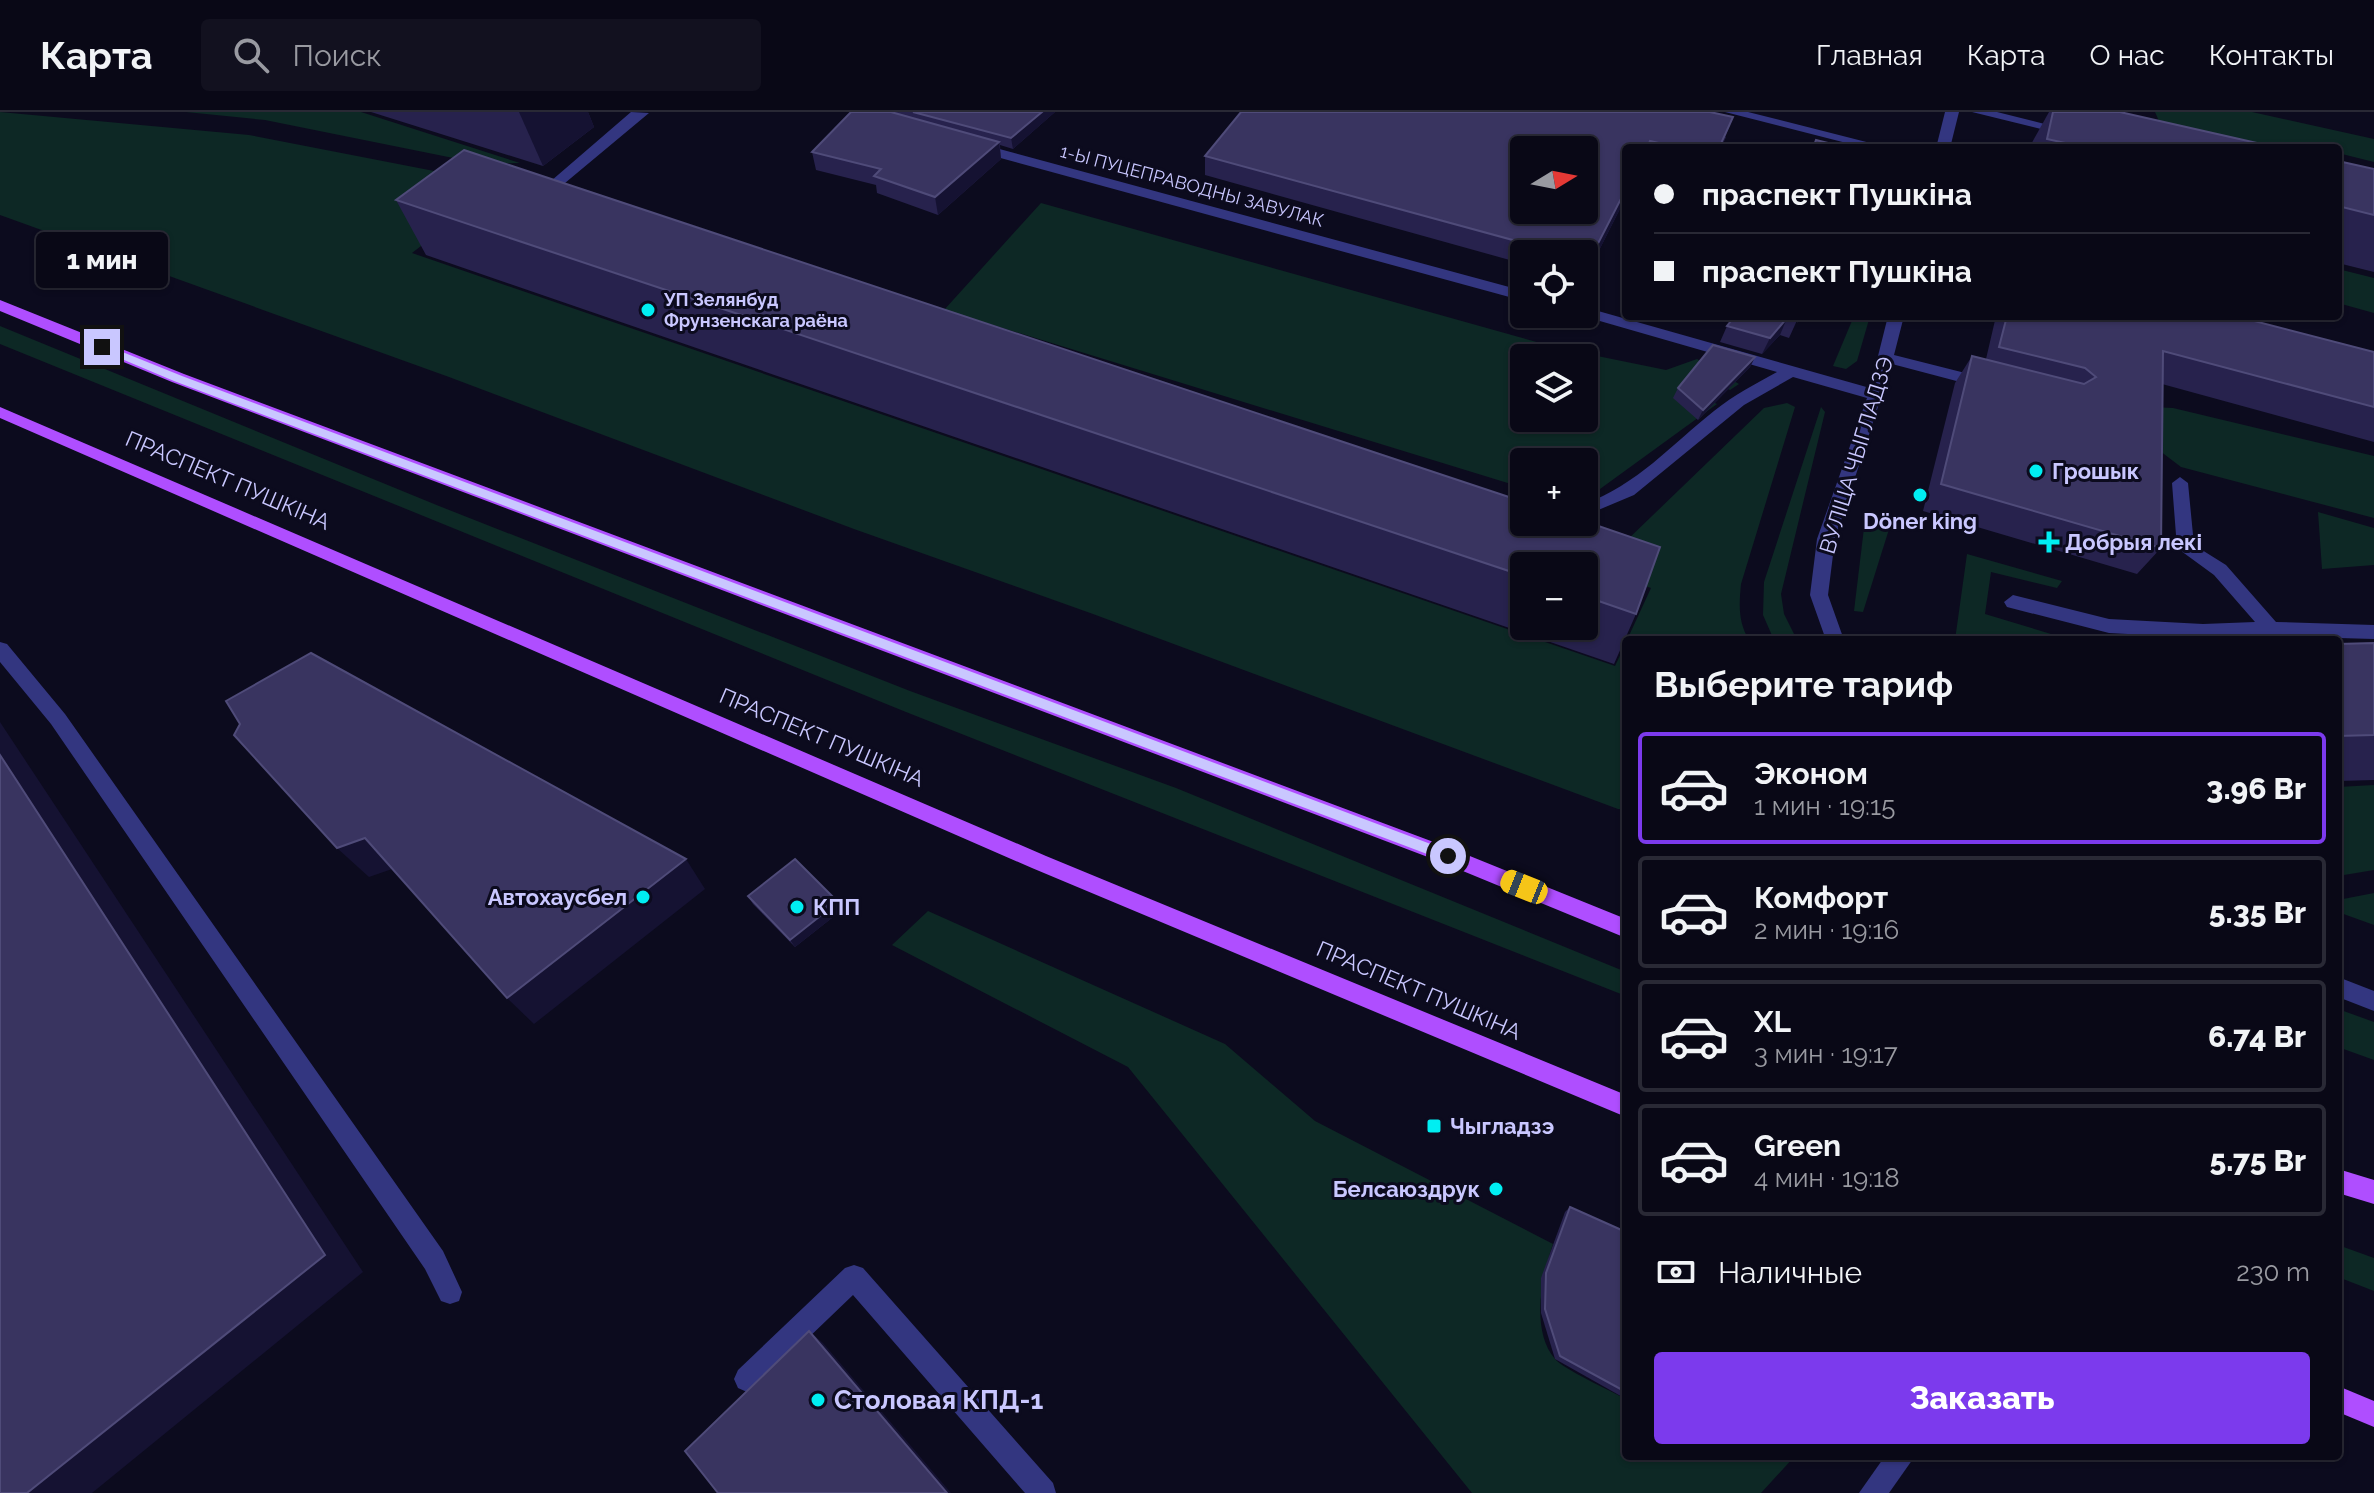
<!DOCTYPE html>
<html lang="ru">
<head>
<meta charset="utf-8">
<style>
  :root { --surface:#090816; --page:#12111f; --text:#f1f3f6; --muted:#999aa1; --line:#292935; --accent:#7c3aed }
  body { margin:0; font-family:Raleway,sans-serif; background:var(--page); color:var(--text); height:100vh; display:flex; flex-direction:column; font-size:30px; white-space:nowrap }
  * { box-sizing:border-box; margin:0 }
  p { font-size:26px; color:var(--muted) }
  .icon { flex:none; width:44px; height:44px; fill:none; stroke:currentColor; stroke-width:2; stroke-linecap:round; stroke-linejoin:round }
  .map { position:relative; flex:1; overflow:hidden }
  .side { position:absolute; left:1622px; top:524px; width:720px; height:824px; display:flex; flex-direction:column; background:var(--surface); border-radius:8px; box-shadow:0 2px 6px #0004,0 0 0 2px var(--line) }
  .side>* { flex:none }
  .top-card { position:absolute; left:1622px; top:32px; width:720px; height:176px; border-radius:8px; box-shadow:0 2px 6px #0004,0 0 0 2px var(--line); display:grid; align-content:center; height:176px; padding:0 32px; background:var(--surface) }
  .needle { width:52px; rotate:80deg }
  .controls { position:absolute; left:1510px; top:24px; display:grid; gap:16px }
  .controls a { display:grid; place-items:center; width:88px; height:88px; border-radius:8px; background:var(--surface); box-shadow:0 2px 6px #0004,0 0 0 2px var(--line); font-size:40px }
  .end { position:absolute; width:36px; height:36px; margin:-18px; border:10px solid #c9c7ff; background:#111; box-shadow:0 0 0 4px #111 }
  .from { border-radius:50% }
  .bubble { position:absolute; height:56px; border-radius:8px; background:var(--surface); box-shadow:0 2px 6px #0004,0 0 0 2px var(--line); font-size:26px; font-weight:800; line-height:56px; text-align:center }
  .car { position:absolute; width:24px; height:48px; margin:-24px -12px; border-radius:10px; box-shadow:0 0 6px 2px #0007; background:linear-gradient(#f5c518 24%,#345 0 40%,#f5c518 0 76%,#345 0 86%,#f5c518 0) }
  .top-card b { display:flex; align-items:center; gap:28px; height:76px; font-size:30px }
  .top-card b+b { border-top:2px solid var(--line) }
  .top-card i { width:20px; height:20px; background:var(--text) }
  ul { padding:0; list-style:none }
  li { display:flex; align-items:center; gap:24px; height:112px; margin:0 16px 12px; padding:0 16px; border:4px solid var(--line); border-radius:8px }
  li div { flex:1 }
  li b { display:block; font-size:30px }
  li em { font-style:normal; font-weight:800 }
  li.current { border-color:var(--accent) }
  li>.icon { width:72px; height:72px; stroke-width:1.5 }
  h2 { padding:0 32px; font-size:36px; line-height:96px }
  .pay { display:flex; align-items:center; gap:20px; height:88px; padding:0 32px; font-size:30px }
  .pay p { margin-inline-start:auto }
  .action { display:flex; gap:16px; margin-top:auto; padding:16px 32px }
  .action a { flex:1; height:92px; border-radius:8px; background:var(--accent); color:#fff; font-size:32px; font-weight:800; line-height:92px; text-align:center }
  header { display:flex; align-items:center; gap:48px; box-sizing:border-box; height:112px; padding:0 40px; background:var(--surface); border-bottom:2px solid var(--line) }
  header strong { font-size:38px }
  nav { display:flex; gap:44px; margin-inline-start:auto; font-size:28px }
  .search { width:560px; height:72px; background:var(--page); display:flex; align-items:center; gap:20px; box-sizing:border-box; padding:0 28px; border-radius:8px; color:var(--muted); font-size:30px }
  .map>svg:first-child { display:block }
  .green { fill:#0d2825; fill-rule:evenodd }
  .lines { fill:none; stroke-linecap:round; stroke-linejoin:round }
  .minor { fill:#333680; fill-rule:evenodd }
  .major { fill:#af4eff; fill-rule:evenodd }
  .wall { fill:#27224d; fill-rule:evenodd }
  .shaded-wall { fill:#151232 }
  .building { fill:#393460; stroke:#4f4b79; stroke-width:2; fill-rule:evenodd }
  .route { fill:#c9c7ff }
  .poi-dot { fill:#00eef2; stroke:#0c0b1e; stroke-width:3 }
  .labels { text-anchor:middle; stroke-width:6; stroke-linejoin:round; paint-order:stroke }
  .far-street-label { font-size:18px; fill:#c9c7ff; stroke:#0c0b1e }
  .far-poi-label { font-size:18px; font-weight:bold; fill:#c9c7ff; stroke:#0c0b1e; text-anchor:start }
  .street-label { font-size:22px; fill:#c9c7ff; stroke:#0c0b1e }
  .poi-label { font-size:22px; font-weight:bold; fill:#c9c7ff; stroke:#0c0b1e; text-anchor:start }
  .near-poi-label { font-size:26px; font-weight:bold; fill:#c9c7ff; stroke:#0c0b1e; text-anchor:start }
</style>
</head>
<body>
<header>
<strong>Карта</strong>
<div class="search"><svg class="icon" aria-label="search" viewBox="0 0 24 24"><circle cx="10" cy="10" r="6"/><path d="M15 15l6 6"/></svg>Поиск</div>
<nav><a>Главная</a><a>Карта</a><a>О нас</a><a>Контакты</a></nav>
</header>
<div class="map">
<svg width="2374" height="1381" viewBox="0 0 2374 1381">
  <rect width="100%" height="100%" fill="#0c0b1e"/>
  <!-- green -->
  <g class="green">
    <polygon points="0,0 249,23 501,72 412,141 1615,554 1626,531 1626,697 1618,697 1093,502 854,417 449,265 0,103"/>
    <polygon points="186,0 361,0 520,51 483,52 265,8"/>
    <polygon points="2155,0 2252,0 2374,27 2374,50 2338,41 2338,36 2300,32 2295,36 2245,36 2162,16"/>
    <path d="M1041,91l517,145 108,22 31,-11 42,25 -9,6 -36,-16 -11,14 34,16 -117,85 -16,6v-33h-60v26l-580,-178zM1524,246h60v60h-60z"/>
    <polygon points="2338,157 2374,166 2374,201 2338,191"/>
    <polygon points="1854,204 1870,204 1857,249 1846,257 1833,254"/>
    <polygon points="0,214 439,394 910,579 1176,676 1626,860 1626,884 906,600 0,232"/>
    <path d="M1787,291l8,4 -54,177c-2,21 -3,38 8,56h-122l24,-52 -55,-18 168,-162z"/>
    <polygon points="1821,295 1825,300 1781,482 1784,502 1797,528 1774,528 1763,503 1764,470"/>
    <polygon points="2151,295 2173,296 2374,344 2374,406 2181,355 2160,339"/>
    <polygon points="2318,400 2374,416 2374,453 2322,457"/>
    <polygon points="1875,411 1890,414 1863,500 1854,499 1864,416"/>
    <polygon points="1967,442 2062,469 2057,476 1991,460 1985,502 2051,522 2046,528 1955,528"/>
    <polygon points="2374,673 2374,758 2338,764 2338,675"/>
    <polygon points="2374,781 2374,813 2338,800 2338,788"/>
    <path d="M928,799l297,133 90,77 238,123c-11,31 -23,86 2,115 8,10 56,32 71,40v57h169l-34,37h-289l-344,-426 -236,-122z"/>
    <polygon points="2338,897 2374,910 2374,948 2338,935"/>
    <polygon points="2338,1133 2374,1146 2374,1179 2338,1165"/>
  </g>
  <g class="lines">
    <!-- minor -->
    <g class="minor">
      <polygon points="631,0 649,1 559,76 566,78 566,84 544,81 544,75"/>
      <polygon points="1725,0 1748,0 1890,36 1866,36"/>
      <polygon points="1945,0 1959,0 1950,36 1936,36"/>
      <polygon points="1972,0 1997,0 2072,19 2065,23"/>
      <polygon points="971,32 981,32 1524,179 1524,189 971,38"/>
      <path d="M1584,195l286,81 18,-72h16l-10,39 95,24 2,4 -8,5 -91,-24 -57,175 -7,56 16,45h-18l-16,-45 7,-56 50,-141 -74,-21 -49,28 -110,90 -50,21v-12c53,-19 87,-59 130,-93 20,-16 41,-27 63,-39l-198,-57 5,-1z"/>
      <polygon points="2180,365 2188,371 2194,433 2226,453 2276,510 2374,513 2374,527 2271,524 2203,526 2109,521 2007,495 2004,490 2013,483 2109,507 2203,512 2255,510 2214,463 2177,436 2172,371"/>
      <polygon points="0,530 7,532 65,602 443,1139 462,1180 459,1189 450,1192 441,1189 425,1157 51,612 0,550"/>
      <polygon points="2338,865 2374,879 2374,899 2338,885"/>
      <polygon points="854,1153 863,1156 1053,1371 1056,1381 1025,1381 853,1183 756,1276 747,1280 738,1276 734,1267 738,1258 845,1156"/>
      <polygon points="1885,1344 1915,1344 1889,1381 1859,1381"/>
    </g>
    <!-- major -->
    <g class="major">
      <polygon points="0,188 184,262 1455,738 1626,807 1626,826 1441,750 172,270 0,199"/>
      <polygon points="0,295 1046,744 1626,983 1626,1005 1032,756 0,306"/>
      <polygon points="2338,1057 2374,1068 2374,1092 2338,1081"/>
      <polygon points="2338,1274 2374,1289 2374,1315 2338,1300"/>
    </g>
  </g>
  <!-- wall -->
  <g class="wall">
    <polygon points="371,0 588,0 594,15 543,54"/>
    <polygon points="851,0 1055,0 1013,37 1000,33 1001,47 938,103 877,81 876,73 816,58 812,40"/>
    <polygon points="2049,0 2120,0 2279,36 2029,36"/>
    <polygon points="1726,25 1721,36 1626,36 1626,85 1584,168 1584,142 1524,142 1524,152 1205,63 1205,44"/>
    <path d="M464,38l1060,352v20l60,-1 76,26 -24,67 -22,50 -1188,-409 -30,-55zM1524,454h60v60h-60z"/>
    <polygon points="2338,49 2374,57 2374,160 2338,151"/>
    <polygon points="1713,204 1799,204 1789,226 1780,223 1762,242 1720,230 1727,214 1731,209"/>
    <polygon points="1996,204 2235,204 2374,240 2374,330 2162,272 2161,436 2137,462 1923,399 1955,271 1972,244 1986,247"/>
    <polygon points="1755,245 1750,255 1698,308 1673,286 1678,276"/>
    <polygon points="2374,531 2374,668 2338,669 2338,532"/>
    <polygon points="748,784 842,798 795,835 753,792"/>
    <polygon points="1570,1095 1626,1120 1626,1287 1555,1247 1541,1201 1541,1166 1565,1100"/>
  </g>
  <!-- shaded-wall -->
  <g class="shaded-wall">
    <polygon points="519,0 588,0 594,15 543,54"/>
    <polygon points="1042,0 1055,0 1013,37 1011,26"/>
    <polygon points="1733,5 1721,36 1719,36"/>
    <polygon points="999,30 1001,47 938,103 935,85"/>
    <polygon points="1626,77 1626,85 1584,168 1589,149"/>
    <polygon points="1787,206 1780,223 1762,242 1770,226"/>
    <polygon points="1755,245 1750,255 1698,308 1703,298"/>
    <polygon points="0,610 363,1160 92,1381 27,1381 0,643"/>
    <polygon points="365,726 395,756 369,765 337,736"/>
    <polygon points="686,747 705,777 534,912 507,886"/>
    <polygon points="838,790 842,798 795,835 790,828"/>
    <polygon points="809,1219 823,1231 951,1381 947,1381"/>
  </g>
  <!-- building -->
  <g class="building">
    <polygon points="851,0 891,0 999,30 935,85 874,64 881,57 812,40"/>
    <polygon points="913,0 1042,0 1011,26"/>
    <path d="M1241,0h469l23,5 -14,31h-39l-30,-7 -3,7h-21v41l-37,72 -5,-2v-5h-20l-359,-98zM1524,38h60v60h-60z"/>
    <polygon points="2053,0 2120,0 2279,36 2088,36 2047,27"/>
    <polygon points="1816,28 1848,36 1813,36"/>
    <polygon points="464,38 1524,390 1524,410 1584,409 1660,435 1636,502 1584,484 1584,454 1524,454 1524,464 396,88"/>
    <polygon points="2338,49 2374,57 2374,103 2338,94"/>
    <polygon points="1735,204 1799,204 1797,209 1787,206 1770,226 1727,214"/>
    <polygon points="2007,204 2235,204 2374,240 2374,295 2163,239 2161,436 1941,372 1972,244 2084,272 2096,265 2085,256 1999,235"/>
    <polygon points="1713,233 1755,245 1703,298 1678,276"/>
    <polygon points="2374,531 2374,623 2338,624 2338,532"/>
    <polygon points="311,541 686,747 507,886 365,726 337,736 234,623 240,612 226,589"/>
    <polygon points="0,643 325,1143 27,1381 0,1381"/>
    <polygon points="795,747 838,790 790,828 748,784"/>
    <polygon points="1570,1095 1626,1120 1626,1280 1560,1244 1545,1197 1546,1161"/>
    <polygon points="809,1219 947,1381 718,1381 685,1339"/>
  </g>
  <!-- route -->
  <polygon class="route" points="98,233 105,233 182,264 1452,740 1454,744 1452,748 1443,748 174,269 98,237"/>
  <!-- markers -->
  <g class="poi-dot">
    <circle cx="648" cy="198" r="8"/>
    <circle cx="2036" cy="359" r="8"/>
    <circle cx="1920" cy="383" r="8"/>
    <path d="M2045 418h8v8h8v8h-8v8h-8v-8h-8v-8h8z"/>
    <circle cx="643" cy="785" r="8"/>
    <circle cx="797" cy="795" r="8"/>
    <rect x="1426" y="1006" width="16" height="16" rx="4"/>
    <circle cx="1496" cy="1077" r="8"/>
    <circle cx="818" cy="1288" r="8"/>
  </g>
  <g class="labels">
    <!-- far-street labels -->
    <g class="far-street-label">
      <text transform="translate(1192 74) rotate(15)" y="6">1-Ы ПУЦЕПРАВОДНЫ ЗАВУЛАК</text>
    </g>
    <!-- far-poi labels -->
    <g class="far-poi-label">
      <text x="664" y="194">УП Зелянбуд<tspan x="664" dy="21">Фрунзенскага раёна</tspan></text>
    </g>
    <!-- street labels -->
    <g class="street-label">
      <text transform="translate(1856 343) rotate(-73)" y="8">ВУЛІЦА ЧЫГЛАДЗЭ</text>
      <text transform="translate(228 368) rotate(23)" y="8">ПРАСПЕКТ ПУШКІНА</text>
      <text transform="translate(822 625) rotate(23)" y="8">ПРАСПЕКТ ПУШКІНА</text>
      <text transform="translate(1419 878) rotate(23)" y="8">ПРАСПЕКТ ПУШКІНА</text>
    </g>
    <!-- poi labels -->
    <g class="poi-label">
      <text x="2052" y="367">Грошык</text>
      <text x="1920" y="417" text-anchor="middle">Döner king</text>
      <text x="2065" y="438">Добрыя лекі</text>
      <text x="627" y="793" text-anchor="end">Автохаусбел</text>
      <text x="813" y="803">КПП</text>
      <text x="1450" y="1022">Чыгладзэ</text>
      <text x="1480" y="1085" text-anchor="end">Белсаюздрук</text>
    </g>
    <!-- near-poi labels -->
    <g class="near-poi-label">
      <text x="834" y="1297">Столовая КПД-1</text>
    </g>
  </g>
</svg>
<div class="controls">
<a><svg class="needle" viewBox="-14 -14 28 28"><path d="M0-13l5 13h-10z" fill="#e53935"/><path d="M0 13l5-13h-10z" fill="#999aa1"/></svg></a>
<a><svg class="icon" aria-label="locate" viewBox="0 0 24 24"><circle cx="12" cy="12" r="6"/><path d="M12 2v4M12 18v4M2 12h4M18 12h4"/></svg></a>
<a><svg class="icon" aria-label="layers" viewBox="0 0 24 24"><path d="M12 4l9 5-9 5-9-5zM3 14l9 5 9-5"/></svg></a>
<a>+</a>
<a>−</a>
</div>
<i class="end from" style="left:1448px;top:744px"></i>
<i class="end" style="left:102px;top:235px"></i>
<div class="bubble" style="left:36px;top:120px;width:132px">1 мин</div>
<i class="car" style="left:1524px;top:775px;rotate:292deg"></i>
<div class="top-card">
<b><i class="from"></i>праспект Пушкіна</b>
<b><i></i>праспект Пушкіна</b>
</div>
<section class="side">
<h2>Выберите тариф</h2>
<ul>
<li class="current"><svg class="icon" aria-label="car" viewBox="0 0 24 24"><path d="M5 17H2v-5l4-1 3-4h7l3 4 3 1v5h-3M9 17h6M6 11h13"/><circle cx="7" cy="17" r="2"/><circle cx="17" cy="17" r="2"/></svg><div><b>Эконом</b><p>1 мин · 19:15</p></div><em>3.96 Br</em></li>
<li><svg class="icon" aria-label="car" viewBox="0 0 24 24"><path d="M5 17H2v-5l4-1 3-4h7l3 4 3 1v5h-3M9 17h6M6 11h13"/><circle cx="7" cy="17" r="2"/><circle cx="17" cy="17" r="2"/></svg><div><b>Комфорт</b><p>2 мин · 19:16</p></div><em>5.35 Br</em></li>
<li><svg class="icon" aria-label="car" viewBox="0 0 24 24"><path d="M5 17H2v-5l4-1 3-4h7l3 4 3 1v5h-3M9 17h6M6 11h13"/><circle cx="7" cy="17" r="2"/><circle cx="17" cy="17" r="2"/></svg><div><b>XL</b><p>3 мин · 19:17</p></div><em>6.74 Br</em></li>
<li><svg class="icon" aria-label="car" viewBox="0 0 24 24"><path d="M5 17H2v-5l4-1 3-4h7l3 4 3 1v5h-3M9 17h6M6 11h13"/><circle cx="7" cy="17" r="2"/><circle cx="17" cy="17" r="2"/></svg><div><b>Green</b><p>4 мин · 19:18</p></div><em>5.75 Br</em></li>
</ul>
<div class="pay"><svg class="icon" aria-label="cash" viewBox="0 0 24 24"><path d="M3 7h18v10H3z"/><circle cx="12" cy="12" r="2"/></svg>Наличные<p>230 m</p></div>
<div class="action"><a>Заказать</a></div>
</section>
</div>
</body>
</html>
